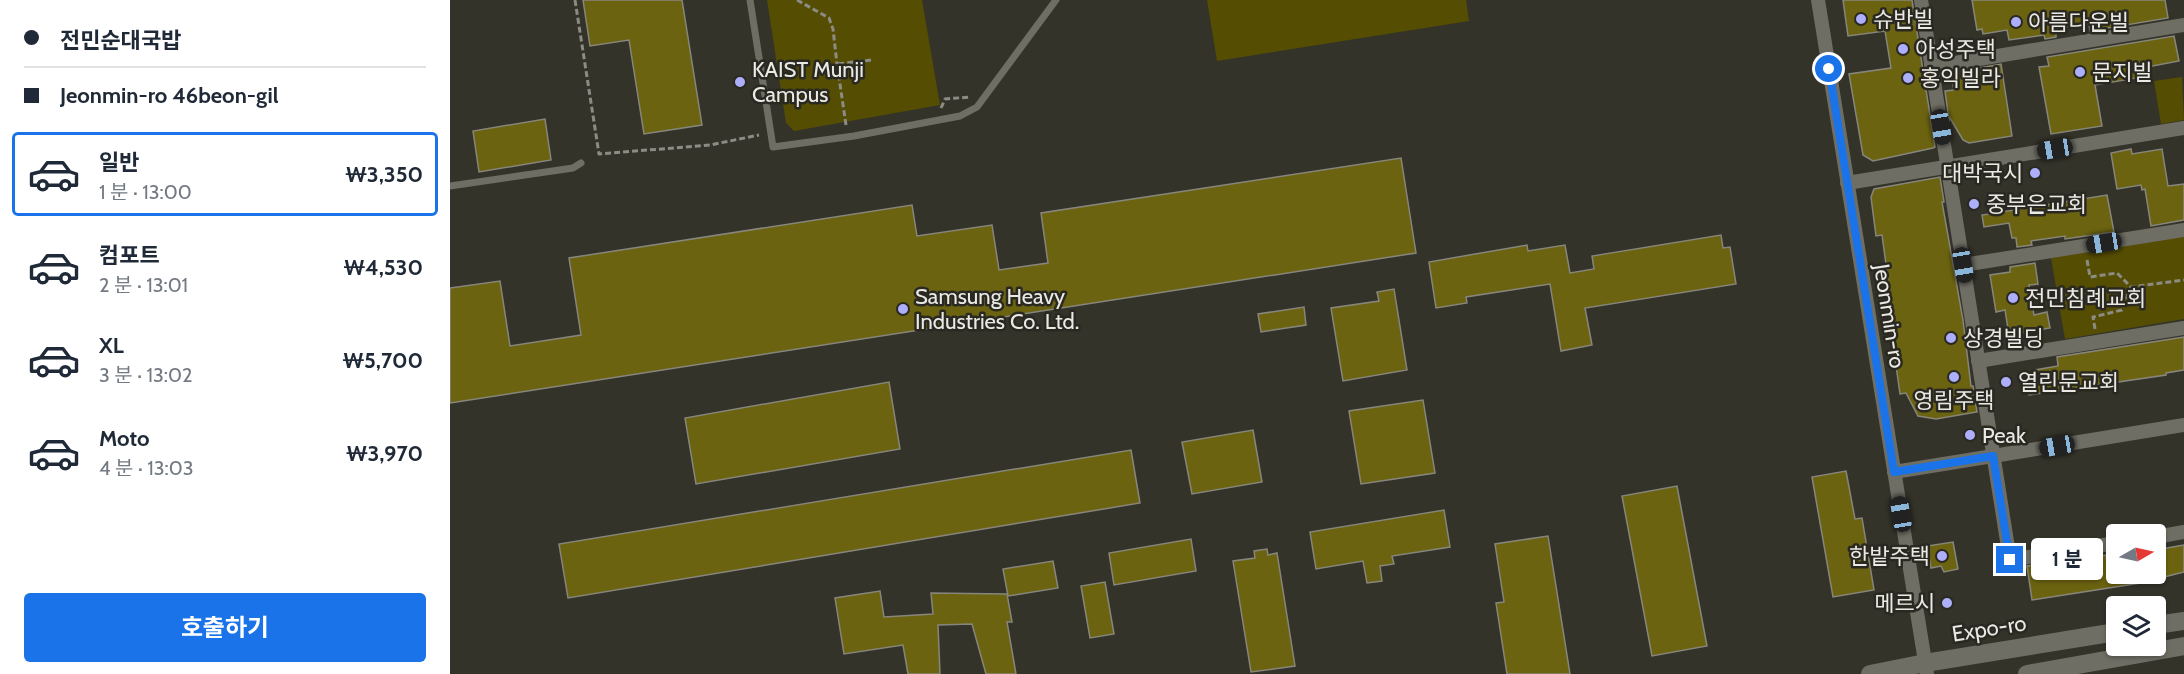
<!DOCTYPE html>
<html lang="ko">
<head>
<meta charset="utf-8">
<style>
  :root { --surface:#fff; --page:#f6f6f7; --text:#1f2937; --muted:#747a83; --line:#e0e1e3; --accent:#1a73e8 }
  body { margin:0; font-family:Cabin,"Noto Sans KR",sans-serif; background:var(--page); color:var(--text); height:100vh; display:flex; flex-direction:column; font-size:22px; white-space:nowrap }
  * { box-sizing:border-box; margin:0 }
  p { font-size:20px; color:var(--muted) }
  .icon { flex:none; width:33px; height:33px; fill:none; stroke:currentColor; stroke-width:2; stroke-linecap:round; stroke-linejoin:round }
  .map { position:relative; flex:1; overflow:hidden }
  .panel { display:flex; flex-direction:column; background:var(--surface); width:450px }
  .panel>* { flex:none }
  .guide { display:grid; align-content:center; height:132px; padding:0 24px; background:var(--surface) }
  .needle { width:39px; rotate:81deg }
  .buttons { position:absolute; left:1656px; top:524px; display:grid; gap:12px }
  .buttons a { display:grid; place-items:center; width:60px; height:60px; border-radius:6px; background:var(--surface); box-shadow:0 2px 4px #0004; font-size:30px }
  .end { position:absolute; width:27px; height:27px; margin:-14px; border:8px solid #1a73e8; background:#fff; box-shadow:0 0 0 3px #fff }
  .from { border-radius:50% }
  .bubble { position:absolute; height:42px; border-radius:6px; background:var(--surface); box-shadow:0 2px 4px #0004; font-size:20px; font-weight:700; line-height:42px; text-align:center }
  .car { position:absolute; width:18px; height:36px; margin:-18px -9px; border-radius:8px; box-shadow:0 0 4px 2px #0007; background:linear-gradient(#222 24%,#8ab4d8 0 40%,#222 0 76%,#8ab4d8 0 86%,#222 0) }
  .guide b { display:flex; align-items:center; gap:21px; height:57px; font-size:22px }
  .guide b+b { border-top:2px solid var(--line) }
  .guide i { width:15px; height:15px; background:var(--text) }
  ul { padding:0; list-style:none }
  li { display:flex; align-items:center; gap:18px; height:84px; margin:0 12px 9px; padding:0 12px; border:3px solid transparent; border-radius:6px }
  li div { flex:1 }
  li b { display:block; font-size:22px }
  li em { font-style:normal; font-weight:700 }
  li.selected { border-color:var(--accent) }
  li>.icon { width:54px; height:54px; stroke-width:1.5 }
  .primary-button { display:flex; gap:12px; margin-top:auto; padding:12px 24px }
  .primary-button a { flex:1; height:69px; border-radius:6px; background:var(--accent); color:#fff; font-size:24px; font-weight:700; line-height:69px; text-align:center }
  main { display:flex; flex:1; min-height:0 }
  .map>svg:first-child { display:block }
  .green { fill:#554d02 }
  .building { fill:#6c6310; stroke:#87867c; stroke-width:1.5 }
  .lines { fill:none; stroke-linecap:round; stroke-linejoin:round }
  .path { stroke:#8c8b84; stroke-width:3; stroke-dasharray:6 3; stroke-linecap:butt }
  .lane { stroke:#6f6e64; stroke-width:7 }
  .street { stroke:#6f6e64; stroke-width:14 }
  .secondary { stroke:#6f6e64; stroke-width:18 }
  .route { stroke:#1a73e8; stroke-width:8 }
  .poi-dot { fill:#adaffb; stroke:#2a2921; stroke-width:2 }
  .labels { text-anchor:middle; stroke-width:5; stroke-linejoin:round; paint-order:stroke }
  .poi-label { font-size:22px; fill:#eae9e4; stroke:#2a2921; text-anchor:start }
  .street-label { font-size:22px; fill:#eae9e4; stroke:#2a2921 }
</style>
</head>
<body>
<main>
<section class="panel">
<div class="guide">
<b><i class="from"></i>전민순대국밥</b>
<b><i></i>Jeonmin-ro 46beon-gil</b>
</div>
<ul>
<li class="selected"><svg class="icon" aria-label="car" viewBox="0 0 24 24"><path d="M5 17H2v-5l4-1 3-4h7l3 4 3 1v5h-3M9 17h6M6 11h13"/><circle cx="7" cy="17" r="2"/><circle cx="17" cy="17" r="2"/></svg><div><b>일반</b><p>1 분 · 13:00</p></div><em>₩3,350</em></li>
<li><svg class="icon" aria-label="car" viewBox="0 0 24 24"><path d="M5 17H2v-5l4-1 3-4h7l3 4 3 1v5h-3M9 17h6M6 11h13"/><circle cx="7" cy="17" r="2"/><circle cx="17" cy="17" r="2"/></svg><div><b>컴포트</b><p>2 분 · 13:01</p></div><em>₩4,530</em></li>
<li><svg class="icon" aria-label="car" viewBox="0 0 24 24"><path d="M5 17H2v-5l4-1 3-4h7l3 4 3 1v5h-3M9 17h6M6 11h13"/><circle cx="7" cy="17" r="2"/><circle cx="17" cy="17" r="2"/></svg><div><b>XL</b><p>3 분 · 13:02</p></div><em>₩5,700</em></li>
<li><svg class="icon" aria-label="car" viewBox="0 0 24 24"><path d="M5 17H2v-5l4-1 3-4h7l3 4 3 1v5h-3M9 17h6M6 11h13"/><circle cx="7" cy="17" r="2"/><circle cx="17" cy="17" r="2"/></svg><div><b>Moto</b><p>4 분 · 13:03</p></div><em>₩3,970</em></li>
</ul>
<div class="primary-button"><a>호출하기</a></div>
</section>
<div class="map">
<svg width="1734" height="674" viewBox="0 0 1734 674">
  <rect width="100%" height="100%" fill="#34332a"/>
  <!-- green -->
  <g class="green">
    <polygon points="317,0 472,0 490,105 344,131 336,123"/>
    <polygon points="757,0 1016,0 1019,21 767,61"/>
    <polygon points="1732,77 1734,120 1711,124 1704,81"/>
    <polygon points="1734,236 1734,319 1615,339 1601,258"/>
  </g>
  <!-- building -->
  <g class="building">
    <polygon points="133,0 232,0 252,125 194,134 179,40 140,46"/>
    <polygon points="1393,0 1462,0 1485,147 1483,148 1423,161 1413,155 1399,74 1441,68 1435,31 1398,36"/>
    <polygon points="1522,0 1715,0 1718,18 1640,31 1639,24 1606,29 1606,37 1595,39 1594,35 1559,40 1557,30 1533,34 1532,29 1527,30"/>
    <polygon points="1724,36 1729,61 1697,67 1698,76 1645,85 1652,126 1601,134 1589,67 1599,66 1597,57"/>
    <polygon points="1551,64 1562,136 1519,143 1513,140 1500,118 1499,121 1495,91 1504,90 1501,73"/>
    <polygon points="95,119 101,160 29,172 23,131"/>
    <polygon points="1681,149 1682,154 1712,149 1718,186 1734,184 1734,220 1701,226 1695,189 1692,190 1691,185 1667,189 1661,153"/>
    <polygon points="951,158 966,253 0,403 0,288 50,281 60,346 131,335 119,258 462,205 467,236 542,225 549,270 598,263 591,213"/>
    <polygon points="1490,177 1494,202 1492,202 1513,320 1521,386 1523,386 1527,412 1486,419 1468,416 1456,393 1450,394 1434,280 1438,279 1432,235 1426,236 1421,197 1424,189"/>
    <polygon points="1657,195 1664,232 1615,239 1615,236 1581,241 1582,245 1567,247 1566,238 1562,238 1559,223 1534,227 1532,215"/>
    <polygon points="1271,235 1273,248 1280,247 1286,284 1135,308 1142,345 1111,351 1100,284 1016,297 1017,303 986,308 979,262 1077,245 1078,251 1115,245 1120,273 1144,269 1142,256"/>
    <polygon points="1585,263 1588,284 1579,285 1584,315 1597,312 1600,328 1559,335 1555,310 1546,312 1540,275 1560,272 1560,267"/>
    <polygon points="944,289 957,370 893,381 881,308 929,301 927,292"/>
    <polygon points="854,307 856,325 811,332 808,314"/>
    <polygon points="1734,337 1734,370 1716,373 1716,375 1579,395 1577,383 1582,382 1581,374 1585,373 1585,370 1608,366 1607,357"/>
    <polygon points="439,382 450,449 246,484 235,418"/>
    <polygon points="973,400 985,473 911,484 899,411"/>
    <polygon points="803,430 812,482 742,494 732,442"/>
    <polygon points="681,450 690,503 118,598 109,544"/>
    <polygon points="1396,471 1405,519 1412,518 1424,590 1383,597 1362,477"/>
    <polygon points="1227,486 1257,646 1202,656 1172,496"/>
    <polygon points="994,510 1000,547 942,556 944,564 930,566 932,581 917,583 913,561 866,569 860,532"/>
    <polygon points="1098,536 1120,674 1057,674 1046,603 1054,602 1045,544"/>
    <polygon points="741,539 746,571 664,585 659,553"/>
    <polygon points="1503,542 1508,569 1494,572 1491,566 1481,568 1477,546"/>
    <polygon points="1734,545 1734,572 1706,579 1706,550"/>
    <polygon points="817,549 818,555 827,553 845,666 801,672 783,561 805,558 804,551"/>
    <polygon points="1656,555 1657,563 1666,562 1666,573 1702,573 1703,581 1582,600 1577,566 1601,563 1601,567 1637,562 1637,558"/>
    <polygon points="603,561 608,588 558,596 553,569"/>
    <polygon points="655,582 664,634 640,638 631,586"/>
    <polygon points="430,591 434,617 483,614 481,593 557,594 562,622 557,622 566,674 536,674 522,624 488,625 490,674 458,674 453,645 394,654 385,598"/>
  </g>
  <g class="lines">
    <!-- path -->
    <g class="path">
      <polyline points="125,0 149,154 260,145 309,135"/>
      <polyline points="347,0 379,18 383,29 387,64"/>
      <polyline points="491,108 495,99 520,97"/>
      <polyline points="396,125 387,64 421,60"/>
      <polyline points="1637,260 1640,277 1667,273 1681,287 1734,280"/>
      <polyline points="1645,329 1643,317 1672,310 1681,287"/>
    </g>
    <!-- lane -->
    <g class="lane">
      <polyline points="300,0 323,147 404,136 510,116 527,107 606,0"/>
      <polyline points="0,186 123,168 131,163"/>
    </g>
    <!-- street -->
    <g class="street">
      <polyline points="1368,0 1477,674"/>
      <polyline points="1471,0 1560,560 1666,543"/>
      <polyline points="1481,67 1734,25"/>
      <polyline points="1397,183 1734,128"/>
      <polyline points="1513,265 1734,230"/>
      <polyline points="1528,361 1734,328"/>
      <polyline points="1444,472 1734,425"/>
      <polyline points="1706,537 1734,532"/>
    </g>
    <!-- secondary -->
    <g class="secondary">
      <polyline points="1706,625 1734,621"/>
      <polyline points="1420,674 1475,663 1666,632"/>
      <polyline points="1577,674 1734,646"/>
    </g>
  </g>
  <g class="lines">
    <!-- route -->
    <polyline class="route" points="1379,69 1444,472 1543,456 1560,560"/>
  </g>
  <!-- markers -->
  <g class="poi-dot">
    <circle cx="1411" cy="19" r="6"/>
    <circle cx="1566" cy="22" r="6"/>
    <circle cx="1453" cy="49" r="6"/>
    <circle cx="1630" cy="72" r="6"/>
    <circle cx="1458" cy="78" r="6"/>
    <circle cx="290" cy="82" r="6"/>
    <circle cx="1585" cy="173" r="6"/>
    <circle cx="1524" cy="204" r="6"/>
    <circle cx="1563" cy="298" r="6"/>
    <circle cx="453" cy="309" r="6"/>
    <circle cx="1501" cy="338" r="6"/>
    <circle cx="1504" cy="377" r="6"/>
    <circle cx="1556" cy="382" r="6"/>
    <circle cx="1520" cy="435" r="6"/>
    <circle cx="1492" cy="556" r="6"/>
    <circle cx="1497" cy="603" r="6"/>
  </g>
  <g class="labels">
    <!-- poi labels -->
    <g class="poi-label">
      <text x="1423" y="27">슈반빌</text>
      <text x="1578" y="30">아름다운빌</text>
      <text x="1465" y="57">아성주택</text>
      <text x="302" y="77">KAIST Munji<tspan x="302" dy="25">Campus</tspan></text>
      <text x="1642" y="80">문지빌</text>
      <text x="1470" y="86">홍익빌라</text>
      <text x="1573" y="181" text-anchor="end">대박국시</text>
      <text x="1536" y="212">중부은교회</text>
      <text x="465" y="304">Samsung Heavy<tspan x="465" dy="25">Industries Co. Ltd.</tspan></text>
      <text x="1575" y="306">전민침례교회</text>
      <text x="1513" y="346">상경빌딩</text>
      <text x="1568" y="390">열린문교회</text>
      <text x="1504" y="408" text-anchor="middle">영림주택</text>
      <text x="1532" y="443">Peak</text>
      <text x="1480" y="564" text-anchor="end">한밭주택</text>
      <text x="1485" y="611" text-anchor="end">메르시</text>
    </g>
    <!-- street labels -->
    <g class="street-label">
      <text transform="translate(1440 316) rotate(81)" y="8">Jeonmin-ro</text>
      <text transform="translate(1539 628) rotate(-9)" y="8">Expo-ro</text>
    </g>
  </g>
</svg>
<div class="buttons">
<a><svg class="needle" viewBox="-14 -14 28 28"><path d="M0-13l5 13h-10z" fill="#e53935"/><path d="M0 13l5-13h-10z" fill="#747a83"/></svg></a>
<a><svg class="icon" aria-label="layers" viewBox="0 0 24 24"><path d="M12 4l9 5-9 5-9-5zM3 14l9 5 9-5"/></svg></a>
</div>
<i class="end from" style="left:1379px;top:69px"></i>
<i class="end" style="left:1560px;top:560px"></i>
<div class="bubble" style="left:1581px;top:538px;width:72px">1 분</div>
<i class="car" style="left:1491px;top:127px;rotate:171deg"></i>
<i class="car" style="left:1605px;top:149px;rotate:261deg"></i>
<i class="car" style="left:1654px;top:243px;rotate:261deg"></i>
<i class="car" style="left:1513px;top:265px;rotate:171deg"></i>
<i class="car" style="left:1607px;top:446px;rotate:260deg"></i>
<i class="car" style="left:1451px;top:514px;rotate:351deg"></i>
</div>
</main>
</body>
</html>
